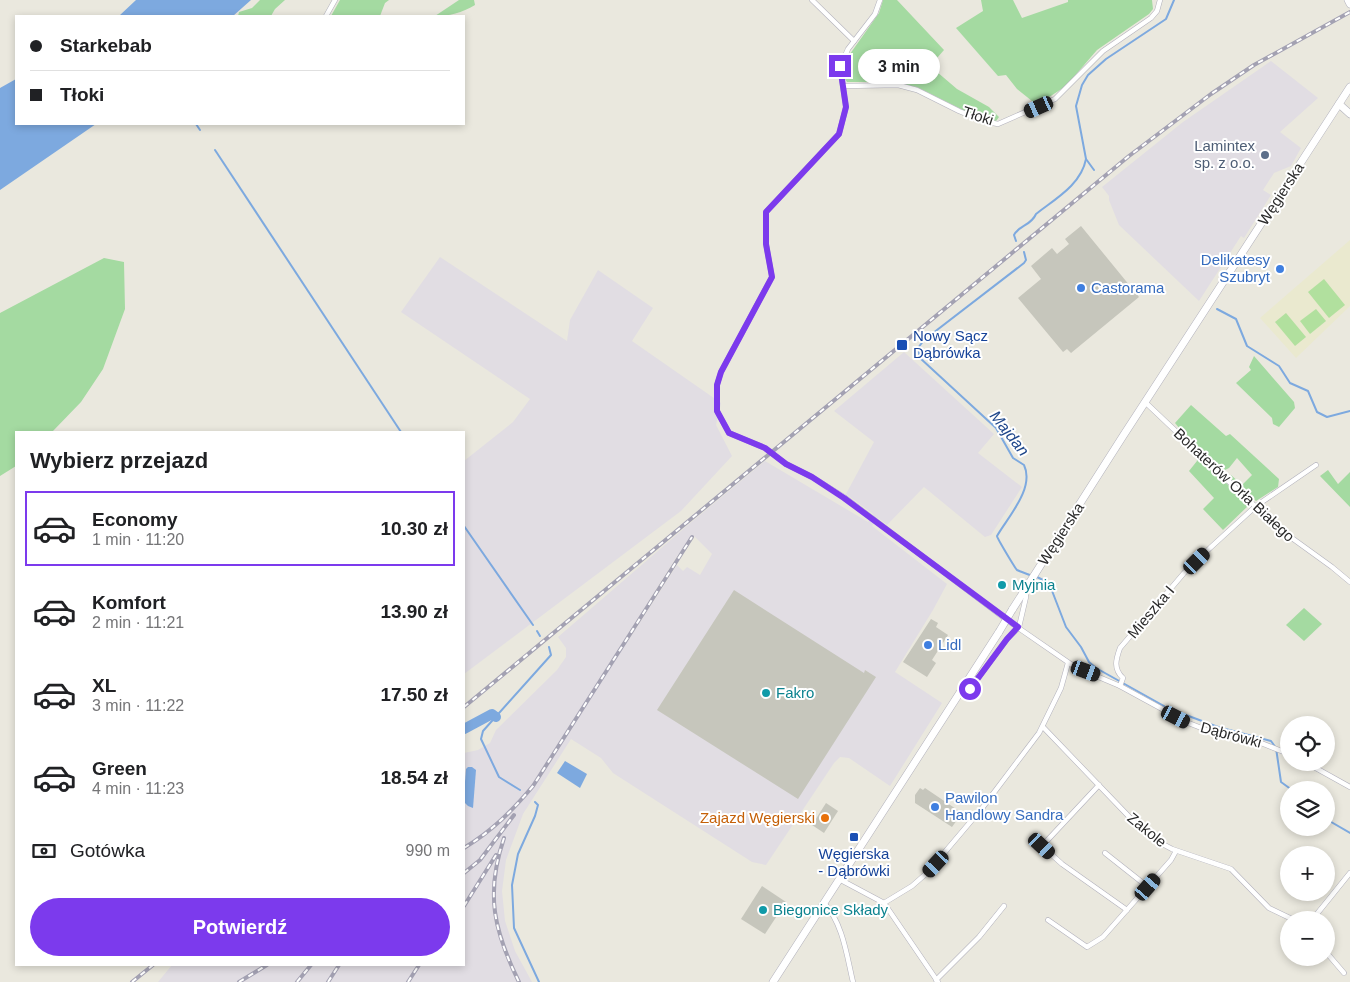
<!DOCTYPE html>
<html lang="pl">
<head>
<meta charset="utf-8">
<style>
  :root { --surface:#fff; --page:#f2f2f2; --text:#202124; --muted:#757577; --line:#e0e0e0; --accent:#7c3aed }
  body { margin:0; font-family:Arial,sans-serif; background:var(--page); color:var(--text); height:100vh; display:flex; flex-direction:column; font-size:19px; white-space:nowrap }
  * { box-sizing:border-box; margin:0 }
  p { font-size:16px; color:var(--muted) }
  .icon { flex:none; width:28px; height:28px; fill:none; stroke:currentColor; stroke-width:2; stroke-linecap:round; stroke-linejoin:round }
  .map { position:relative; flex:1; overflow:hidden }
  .panel { position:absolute; left:15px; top:431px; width:450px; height:535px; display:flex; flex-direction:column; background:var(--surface); border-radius:0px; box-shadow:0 2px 8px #0003 }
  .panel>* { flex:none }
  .guide { position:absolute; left:15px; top:15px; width:450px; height:110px; border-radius:0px; box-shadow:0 2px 8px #0003; display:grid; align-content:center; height:110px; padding:0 15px; background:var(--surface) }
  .fabs { position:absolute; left:1280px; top:716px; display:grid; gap:10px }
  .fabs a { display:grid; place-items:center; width:55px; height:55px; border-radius:50%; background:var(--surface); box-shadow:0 2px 8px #0003; font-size:25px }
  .end { position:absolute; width:22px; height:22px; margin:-11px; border:6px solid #7c3aed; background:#fff; box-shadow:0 0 0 2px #fff }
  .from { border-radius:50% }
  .bubble { position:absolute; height:35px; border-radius:18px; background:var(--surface); box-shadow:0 2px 8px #0003; font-size:16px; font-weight:700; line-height:35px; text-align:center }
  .car { position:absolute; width:15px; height:30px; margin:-15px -8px; border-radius:6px; box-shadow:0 0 4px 1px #0007; background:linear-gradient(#222 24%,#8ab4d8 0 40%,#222 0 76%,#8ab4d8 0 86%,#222 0) }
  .guide b { display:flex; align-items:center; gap:18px; height:48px; font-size:19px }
  .guide b+b { border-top:1px solid var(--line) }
  .guide i { width:12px; height:12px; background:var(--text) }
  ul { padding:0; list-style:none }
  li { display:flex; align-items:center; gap:15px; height:75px; margin:0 10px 8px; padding:0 5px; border:2px solid transparent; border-radius:0px }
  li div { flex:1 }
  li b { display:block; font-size:19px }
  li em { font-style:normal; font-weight:700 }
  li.active { border-color:var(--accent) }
  li>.icon { width:45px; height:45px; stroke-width:1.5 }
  h2 { padding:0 15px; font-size:22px; line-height:60px }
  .pay { display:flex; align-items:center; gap:12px; height:55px; padding:0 15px; font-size:19px }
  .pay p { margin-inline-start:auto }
  .button { display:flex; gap:10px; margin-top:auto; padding:10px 15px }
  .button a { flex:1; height:58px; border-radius:30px; background:var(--accent); color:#fff; font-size:20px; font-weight:700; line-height:58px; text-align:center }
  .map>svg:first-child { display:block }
  .industrial { fill:#e1dde3; fill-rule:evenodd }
  .education { fill:#eae9cf }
  .green { fill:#a4daa1 }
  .pitch { fill:#b1e09e }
  .water { fill:#7da9df }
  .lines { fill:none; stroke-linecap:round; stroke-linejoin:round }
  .stream { stroke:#7da9df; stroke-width:2 }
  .river { stroke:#7da9df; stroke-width:10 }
  .building { fill:#c6c6bc }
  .street-casing { stroke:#b2b1bc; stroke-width:5.5 }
  .secondary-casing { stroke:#b2b1bc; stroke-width:8 }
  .street { stroke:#fff; stroke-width:4.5 }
  .secondary { stroke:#fff; stroke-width:7 }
  .rail-casing { stroke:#a3a1b2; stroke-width:4 }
  .rail { stroke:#fff; stroke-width:2; stroke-dasharray:5.5; stroke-linecap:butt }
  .secondary-bridge-casing { stroke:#b2b1bc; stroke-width:8; stroke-linecap:butt }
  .secondary-bridge { stroke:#fff; stroke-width:7 }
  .route { stroke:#7c3aed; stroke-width:6 }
  .service-dot { fill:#5c6f8a; stroke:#fff; stroke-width:2 }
  .shop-dot { fill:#3f7fe0; stroke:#fff; stroke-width:2 }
  .transit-dot { fill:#1a4fb4; stroke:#fff; stroke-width:2 }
  .culture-dot { fill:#0f9aa8; stroke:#fff; stroke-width:2 }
  .food-dot { fill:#e8710a; stroke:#fff; stroke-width:2 }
  .labels { text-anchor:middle; stroke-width:4; stroke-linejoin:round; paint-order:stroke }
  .street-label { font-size:15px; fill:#2a2a2a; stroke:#fff }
  .service-label { font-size:15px; fill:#4e5e75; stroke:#fff; text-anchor:end }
  .shop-label { font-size:15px; fill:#366cbe; stroke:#fff; text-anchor:start }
  .transit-label { font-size:15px; fill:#164399; stroke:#fff; text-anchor:start }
  .culture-label { font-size:15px; fill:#0d838f; stroke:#fff; text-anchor:start }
  .food-label { font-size:15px; fill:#c56008; stroke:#fff; text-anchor:end }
  .water-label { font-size:16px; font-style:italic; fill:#1e468a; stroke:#fff }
</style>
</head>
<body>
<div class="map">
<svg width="1350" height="982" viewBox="0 0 1350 982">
  <rect width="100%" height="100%" fill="#eae8de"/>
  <!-- industrial -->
  <g class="industrial">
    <polygon points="1271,61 1318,98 1280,132 1301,148 1291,166 1274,173 1263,190 1271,195 1244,238 1241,236 1199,301 1119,225 1109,200 1109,196 1102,187 1183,122"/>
    <polygon points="440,257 567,341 570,320 598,270 653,308 632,341 721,403 716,425 732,456 681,511 464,674 464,461 513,422 530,399 401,312"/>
    <path d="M904,352l90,82 -16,19 44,34 -31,48 -6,2 -61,-50 -37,38 -9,-7 -6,8 75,58 -14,26 -38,62 47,31 -52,83 -41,-28 -9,-1 -6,6 -68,102 -14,-3 -139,-89 -12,-15 -30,-19 -48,75 -17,46 -4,31 3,30 10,30 17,31h-374l14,-17h292v-212l14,-3 12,-7 6,-13 61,-60 9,-13v-9l-8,-11 130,-112 77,-64 103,61 5,-8 -27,-20 28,-52 -40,-31zM694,536l18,18 -12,21 -13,-8 -4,4 -6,-6 -49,76 -3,-2 52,-83z"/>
  </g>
  <!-- education -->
  <polygon class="education" points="1350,240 1350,306 1296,358 1260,318"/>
  <!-- green -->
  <g class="green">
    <polygon points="260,0 285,0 275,9 271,16 238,16 239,12 252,8"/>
    <polygon points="340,0 389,0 385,3 380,16 331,16"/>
    <path d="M459,0h15l1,5c-13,8 -26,11 -40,11z"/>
    <polygon points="883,0 897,0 944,50 930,66 957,89 989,107 999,117 996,121 969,113 917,87 889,82 847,82 843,76 845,61 879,13"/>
    <polygon points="981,0 1013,0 1022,18 1068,2 1068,0 1152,0 1153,9 1149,14 1097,50 1066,86 1037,105 1017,89 1006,75 998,76 956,28 983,11"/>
    <polygon points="104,258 124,262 125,309 103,369 81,402 52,432 16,432 16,466 0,476 0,313"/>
    <polygon points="1254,356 1294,402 1295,408 1279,427 1273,424 1272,418 1236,383 1251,370 1249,367"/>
    <polygon points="1191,405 1226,436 1230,434 1279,479 1278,487 1256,501 1230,478 1231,475 1242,485 1252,475 1237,458 1229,468 1223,471 1185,435 1175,423"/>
    <polygon points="1196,457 1200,458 1249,505 1223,530 1203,509 1214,498 1189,471 1197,461"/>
    <polygon points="1328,470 1338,484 1350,472 1350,507 1320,476"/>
    <polygon points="1304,608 1322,624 1304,641 1286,625"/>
  </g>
  <!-- pitch -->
  <g class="pitch">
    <polygon points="1324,279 1345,305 1329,318 1308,292"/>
    <polygon points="1316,309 1326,321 1310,334 1300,321"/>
    <polygon points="1286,313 1306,337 1295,346 1275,322"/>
  </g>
  <!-- water -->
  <g class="water">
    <polygon points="136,0 251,0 233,16 119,16"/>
    <polygon points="16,79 16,124 96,124 0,190 0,88"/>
    <polygon points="565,761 587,774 580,788 557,773"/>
    <polygon points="468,767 472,767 476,770 473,808 468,806 465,803 464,795 466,769"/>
  </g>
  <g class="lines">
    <!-- stream -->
    <g class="stream">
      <polyline points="196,124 200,130"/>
      <polyline points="215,150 401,432"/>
      <polyline points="1094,170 1086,159 1076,106 1082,85 1088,75 1106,59 1166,19 1174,0"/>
      <path d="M1016,241l-2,-6c5,-10 17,-9 22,-21 19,-15 45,-29 50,-55"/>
      <path d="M1024,252l2,8 -2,3 -100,77 -6,8 2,10 76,70 17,30 11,7c11,23 -16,52 -27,71 0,2 18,32 20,34 4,2 11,4 15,6"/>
      <polyline points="1217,309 1236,319 1247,346 1279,366 1290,383 1308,391 1317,412 1327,417 1350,411"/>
      <polyline points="464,526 533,625"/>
      <polyline points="1037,577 1049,583 1066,627 1081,647 1089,662 1096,668 1164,706"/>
      <polyline points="537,631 540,636"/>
      <polyline points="1170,709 1218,727 1271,741 1276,748 1281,782 1292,790"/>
      <polyline points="520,790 499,777 481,739 483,731 551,655 549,647"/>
      <polyline points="535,802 538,805 535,816 518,854 512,885 514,928 539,982"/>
      <polyline points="1326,819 1350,833"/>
    </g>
    <!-- river -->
    <polyline class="river" points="464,729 492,714 496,717"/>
  </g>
  <!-- building -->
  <g class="building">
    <polygon points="1081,226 1139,297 1071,353 1067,349 1063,352 1018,298 1041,279 1031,266 1052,248 1057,254 1069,244 1065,239"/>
    <polygon points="734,590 864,673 865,670 876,677 798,799 657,710"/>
    <polygon points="931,619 938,623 936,627 948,635 932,660 936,663 927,677 903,662"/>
    <polygon points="920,788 923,790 925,788 962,813 952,827 915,803 915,795"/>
    <polygon points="826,803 838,811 824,833 812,825"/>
    <polygon points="762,886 786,902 765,934 741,919"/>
  </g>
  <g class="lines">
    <!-- street casing -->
    <g class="street-casing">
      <g id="street">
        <polyline points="812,0 854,41"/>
        <polyline points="880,0 875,14 848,49 840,67 846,107 839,134 766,212 766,244 772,277 721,372 717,385 717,411 729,433 765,448 786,464 812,477 844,497 1007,620 1075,667 1120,686 1186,722 1209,731 1256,741 1289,754"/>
        <polyline points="326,16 335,0"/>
        <polyline points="844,86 898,85 917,90 959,111 983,121 998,124 1055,99 1103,51 1151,18 1157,11 1160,0"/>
        <polyline points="1145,402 1278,528 1332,567 1350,582"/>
        <path d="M1120,686l3,-8c-10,-9 -7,-19 -3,-30l64,-75 26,-25 46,-42 60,-41"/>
        <polyline points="961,692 970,689 1007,639 1019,627 1026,597 1025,590"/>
        <polyline points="1043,727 1138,826 1155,840 1172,849 1231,869 1269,908 1294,920"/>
        <polyline points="1305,762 1350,787"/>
        <polyline points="1099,785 1042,846 1062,864 1127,910"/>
        <polyline points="1105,853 1148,887"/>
        <polyline points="839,879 884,903 938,982"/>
        <path d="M824,903c19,20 23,54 29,79"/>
        <polyline points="884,903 912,886 928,872 983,807 1039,733 1061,688 1068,663"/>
        <polyline points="1048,920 1087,947 1103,937 1171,860 1176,851"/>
        <polyline points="1312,920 1350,873"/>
        <polyline points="1326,952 1344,973"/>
        <polyline points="936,980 979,937 1004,906"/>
      </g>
    </g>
    <!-- secondary casing -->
    <g class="secondary-casing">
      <g id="secondary">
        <polyline points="1348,0 1350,4"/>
        <polyline points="1339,104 1350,114"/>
        <polyline points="1012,610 1123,436 1350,87"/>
        <polyline points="773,982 999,632"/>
      </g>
    </g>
    <!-- street -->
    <use href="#street" class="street"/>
    <!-- secondary -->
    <use href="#secondary" class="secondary"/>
    <!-- rail casing -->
    <g class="rail-casing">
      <g id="rail">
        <polyline points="464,707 1129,156 1211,94 1254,65 1350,12"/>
        <path d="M504,838c-19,56 -10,93 15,144"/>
        <path d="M464,848c28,-17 48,-37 69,-62l159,-249"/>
        <polyline points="464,873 480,860 514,815"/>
        <polyline points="464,906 496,855"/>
        <polyline points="132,982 153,965"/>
        <polyline points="239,982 267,965"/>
        <polyline points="297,982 311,965"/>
        <polyline points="328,982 339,965"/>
        <polyline points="408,982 419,965"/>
      </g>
    </g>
    <!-- rail -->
    <use href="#rail" class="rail"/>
    <!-- secondary-bridge casing -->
    <g class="secondary-bridge-casing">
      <polyline id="secondary-bridge" points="999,632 1012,610"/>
    </g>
    <!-- secondary-bridge -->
    <use href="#secondary-bridge" class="secondary-bridge"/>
  </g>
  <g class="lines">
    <!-- route -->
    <polyline class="route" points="840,66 846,107 839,134 766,212 766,244 772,277 721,372 717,385 717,411 729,433 765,448 786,464 812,477 844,498 1018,627 1007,639 970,689"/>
  </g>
  <!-- markers -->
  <circle class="service-dot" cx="1265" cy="155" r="5"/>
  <g class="shop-dot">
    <circle cx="1280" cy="269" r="5"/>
    <circle cx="1081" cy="288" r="5"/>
    <circle cx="928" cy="645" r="5"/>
    <circle cx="935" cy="807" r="5"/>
  </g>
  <g class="transit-dot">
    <rect x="896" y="339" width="12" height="12" rx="2.5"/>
    <rect x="849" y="832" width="10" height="10" rx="2.5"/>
  </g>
  <g class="culture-dot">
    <circle cx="1002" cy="585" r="5"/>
    <circle cx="766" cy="693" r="5"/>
    <circle cx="763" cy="910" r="5"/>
  </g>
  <circle class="food-dot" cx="825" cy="818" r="5"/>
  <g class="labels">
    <!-- street labels -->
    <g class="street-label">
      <text transform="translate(978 116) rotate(18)" y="5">Tłoki</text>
      <text transform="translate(1281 194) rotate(-57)" y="5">Węgierska</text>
      <text transform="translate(1234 485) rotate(43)" y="5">Bohaterów Orła Białego</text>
      <text transform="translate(1061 534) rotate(-57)" y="5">Węgierska</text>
      <text transform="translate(1151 612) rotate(-50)" y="5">Mieszka I</text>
      <text transform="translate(1231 735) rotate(15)" y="5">Dąbrówki</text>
      <text transform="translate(1147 830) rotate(39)" y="5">Zakole</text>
    </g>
    <!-- service labels -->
    <g class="service-label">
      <text x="1255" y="151">Lamintex<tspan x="1255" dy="17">sp. z o.o.</tspan></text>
    </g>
    <!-- shop labels -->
    <g class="shop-label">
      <text x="1270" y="265" text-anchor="end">Delikatesy<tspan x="1270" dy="17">Szubryt</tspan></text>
      <text x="1091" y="293">Castorama</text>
      <text x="938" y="650">Lidl</text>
      <text x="945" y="803">Pawilon<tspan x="945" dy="17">Handlowy Sandra</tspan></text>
    </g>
    <!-- transit labels -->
    <g class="transit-label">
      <text x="913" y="341">Nowy Sącz<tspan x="913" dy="17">Dąbrówka</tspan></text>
      <text x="854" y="859" text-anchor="middle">Węgierska<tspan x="854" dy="17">- Dąbrówki</tspan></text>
    </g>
    <!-- culture labels -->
    <g class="culture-label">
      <text x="1012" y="590">Myjnia</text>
      <text x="776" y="698">Fakro</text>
      <text x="773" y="915">Biegonice Składy</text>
    </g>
    <!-- food labels -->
    <g class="food-label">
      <text x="815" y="823">Zajazd Węgierski</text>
    </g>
    <!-- water labels -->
    <g class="water-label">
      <text transform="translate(1010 433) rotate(52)" y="6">Majdan</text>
    </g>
  </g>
</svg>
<div class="fabs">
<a><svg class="icon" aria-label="locate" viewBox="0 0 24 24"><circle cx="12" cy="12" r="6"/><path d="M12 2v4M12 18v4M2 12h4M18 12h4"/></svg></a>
<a><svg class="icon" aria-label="layers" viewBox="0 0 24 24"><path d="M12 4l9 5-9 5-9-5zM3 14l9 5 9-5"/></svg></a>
<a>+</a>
<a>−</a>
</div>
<i class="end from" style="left:970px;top:689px"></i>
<i class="end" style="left:840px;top:66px"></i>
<div class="bubble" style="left:858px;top:49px;width:82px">3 min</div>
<i class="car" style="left:1039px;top:107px;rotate:246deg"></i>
<i class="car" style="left:1197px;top:561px;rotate:45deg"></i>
<i class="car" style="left:1086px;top:671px;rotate:110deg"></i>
<i class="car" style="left:1176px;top:717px;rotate:117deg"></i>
<i class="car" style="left:1042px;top:846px;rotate:133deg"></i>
<i class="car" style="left:936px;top:864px;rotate:223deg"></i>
<i class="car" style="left:1148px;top:887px;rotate:41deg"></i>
<div class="guide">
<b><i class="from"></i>Starkebab</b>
<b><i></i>Tłoki</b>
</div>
<section class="panel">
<h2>Wybierz przejazd</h2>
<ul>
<li class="active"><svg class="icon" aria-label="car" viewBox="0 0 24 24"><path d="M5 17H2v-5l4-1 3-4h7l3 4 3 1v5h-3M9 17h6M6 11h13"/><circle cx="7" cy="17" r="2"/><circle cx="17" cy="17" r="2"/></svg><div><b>Economy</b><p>1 min · 11:20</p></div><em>10.30 zł</em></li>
<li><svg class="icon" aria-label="car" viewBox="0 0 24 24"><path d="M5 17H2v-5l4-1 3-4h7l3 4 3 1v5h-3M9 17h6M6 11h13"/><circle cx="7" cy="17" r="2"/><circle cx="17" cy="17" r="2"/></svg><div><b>Komfort</b><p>2 min · 11:21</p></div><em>13.90 zł</em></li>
<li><svg class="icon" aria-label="car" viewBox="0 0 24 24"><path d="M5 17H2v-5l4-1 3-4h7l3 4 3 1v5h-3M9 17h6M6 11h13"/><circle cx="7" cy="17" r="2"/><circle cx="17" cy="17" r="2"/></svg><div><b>XL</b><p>3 min · 11:22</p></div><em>17.50 zł</em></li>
<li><svg class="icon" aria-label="car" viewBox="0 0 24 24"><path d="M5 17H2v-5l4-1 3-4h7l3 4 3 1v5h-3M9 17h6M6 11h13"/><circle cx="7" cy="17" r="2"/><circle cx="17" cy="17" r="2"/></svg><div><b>Green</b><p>4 min · 11:23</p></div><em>18.54 zł</em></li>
</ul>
<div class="pay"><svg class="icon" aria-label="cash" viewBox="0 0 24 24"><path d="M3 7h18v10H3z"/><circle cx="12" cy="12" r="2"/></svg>Gotówka<p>990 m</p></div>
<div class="button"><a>Potwierdź</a></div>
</section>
</div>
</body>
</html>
